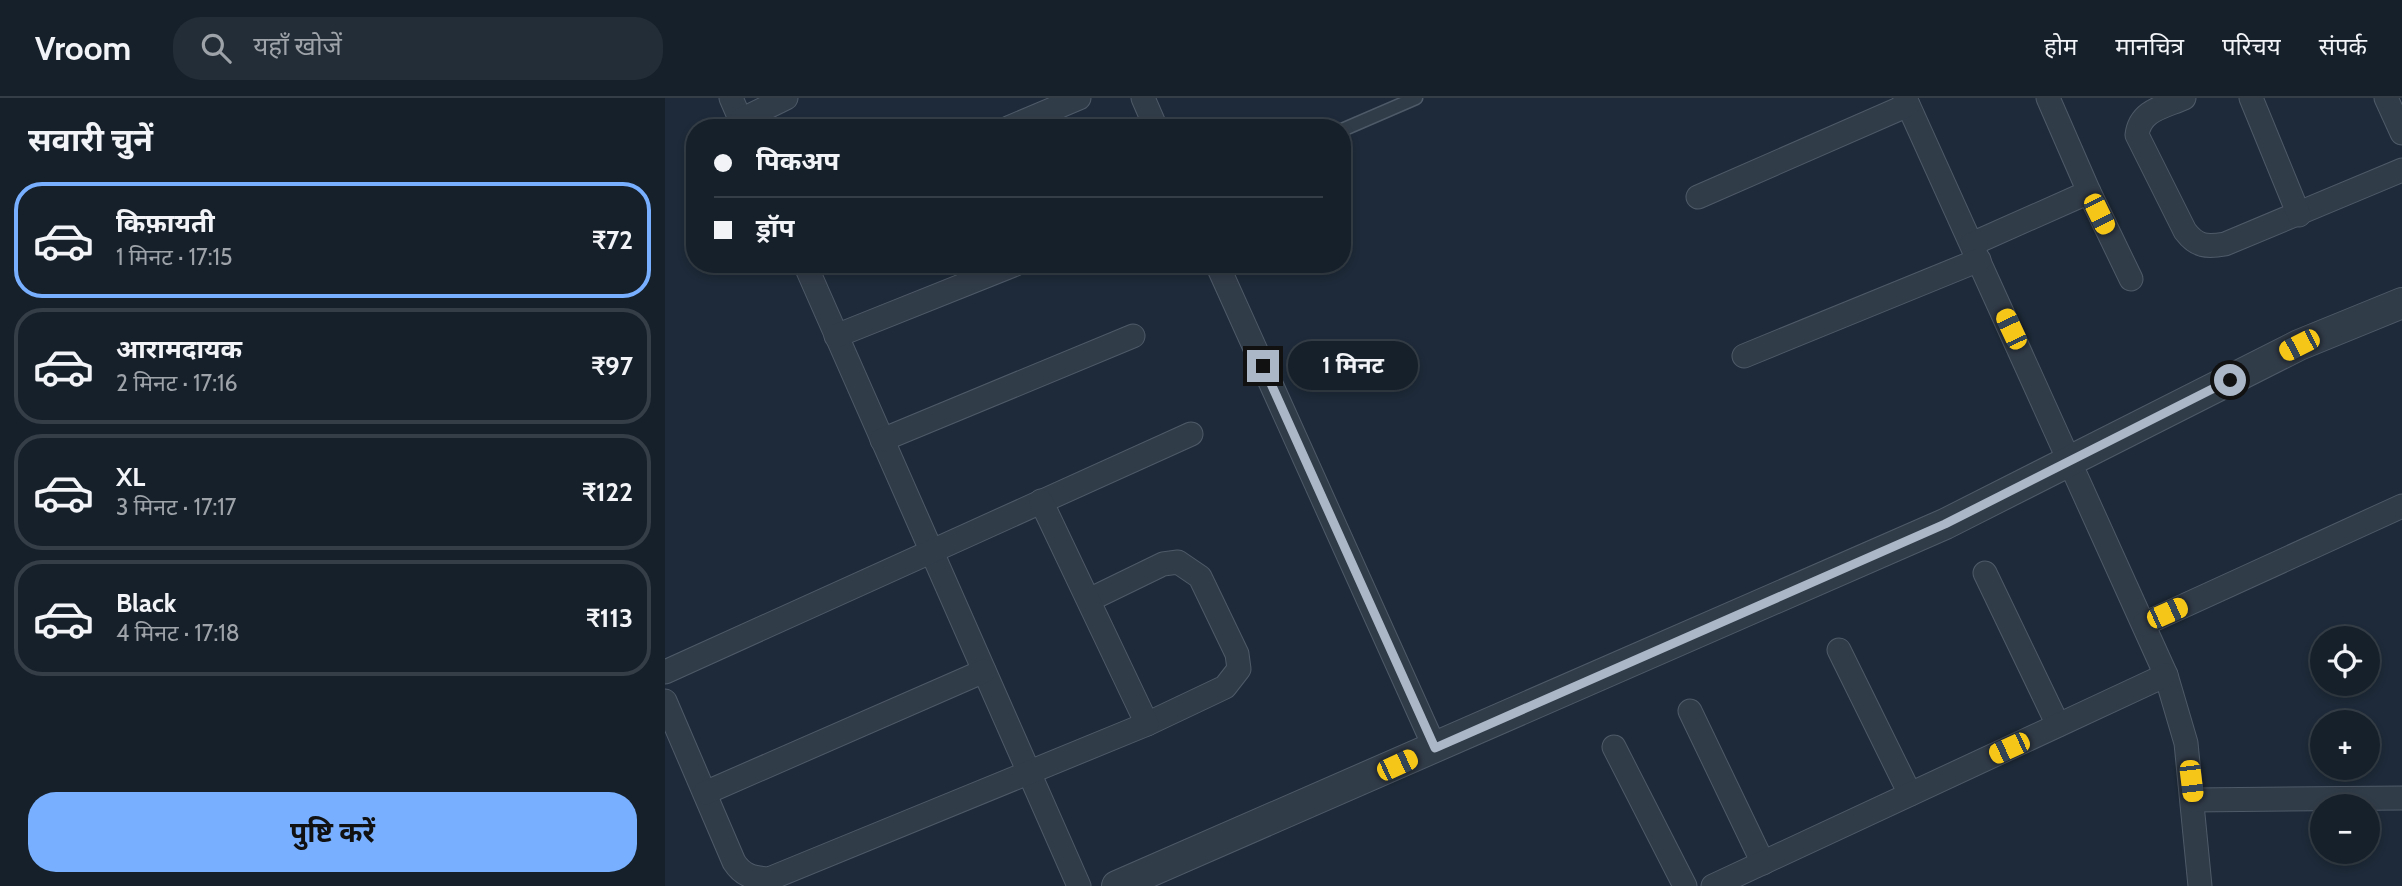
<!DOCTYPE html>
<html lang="hi">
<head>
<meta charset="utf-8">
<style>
  :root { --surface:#16202b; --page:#232d37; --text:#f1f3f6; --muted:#9ea3a9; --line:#353e47; --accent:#78b0ff }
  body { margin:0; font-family:Cabin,"Noto Sans Devanagari",sans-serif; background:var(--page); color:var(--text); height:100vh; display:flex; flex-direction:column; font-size:26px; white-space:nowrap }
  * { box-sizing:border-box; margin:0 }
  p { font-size:23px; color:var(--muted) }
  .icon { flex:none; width:38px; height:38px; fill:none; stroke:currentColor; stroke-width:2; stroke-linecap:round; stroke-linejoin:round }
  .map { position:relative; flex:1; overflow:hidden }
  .details { display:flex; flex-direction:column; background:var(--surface); width:665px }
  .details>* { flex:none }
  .guide { position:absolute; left:21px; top:21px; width:665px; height:154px; border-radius:28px; box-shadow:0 4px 10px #0003,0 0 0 2px var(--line); display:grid; align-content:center; height:154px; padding:0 28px; background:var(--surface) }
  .fabs { position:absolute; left:1645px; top:528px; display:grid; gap:14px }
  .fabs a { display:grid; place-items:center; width:70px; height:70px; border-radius:50%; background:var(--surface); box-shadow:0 4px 10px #0003,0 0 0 2px var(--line); font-size:35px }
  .end { position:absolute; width:32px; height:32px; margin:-16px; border:9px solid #abb7c7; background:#111; box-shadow:0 0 0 4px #111 }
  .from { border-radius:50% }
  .bubble { position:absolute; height:49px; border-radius:24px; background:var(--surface); box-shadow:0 4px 10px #0003,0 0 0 2px var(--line); font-size:23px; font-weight:700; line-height:49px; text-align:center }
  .car { position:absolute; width:21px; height:42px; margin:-21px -10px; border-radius:9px; box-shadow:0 0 5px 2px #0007; background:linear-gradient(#f5c518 24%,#345 0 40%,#f5c518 0 76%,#345 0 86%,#f5c518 0) }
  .guide b { display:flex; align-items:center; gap:24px; height:66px; font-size:26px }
  .guide b+b { border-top:2px solid var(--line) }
  .guide i { width:18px; height:18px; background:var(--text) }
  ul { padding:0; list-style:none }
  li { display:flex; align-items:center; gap:21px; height:116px; margin:0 14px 10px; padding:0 14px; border:4px solid var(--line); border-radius:28px }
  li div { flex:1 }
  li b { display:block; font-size:26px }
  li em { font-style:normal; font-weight:700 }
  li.current { border-color:var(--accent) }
  li>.icon { width:63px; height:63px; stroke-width:1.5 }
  h2 { padding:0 28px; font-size:32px; line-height:84px }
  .cta { display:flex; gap:14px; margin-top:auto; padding:14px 28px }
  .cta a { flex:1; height:80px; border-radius:28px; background:var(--accent); color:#111; font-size:28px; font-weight:700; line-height:80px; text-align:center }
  header { display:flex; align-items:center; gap:42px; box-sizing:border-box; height:98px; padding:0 35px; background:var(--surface); border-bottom:2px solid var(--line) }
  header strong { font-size:33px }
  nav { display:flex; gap:38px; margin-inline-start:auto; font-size:24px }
  .search { width:490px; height:63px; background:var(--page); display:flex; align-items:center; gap:18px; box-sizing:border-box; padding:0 24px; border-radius:28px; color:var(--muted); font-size:26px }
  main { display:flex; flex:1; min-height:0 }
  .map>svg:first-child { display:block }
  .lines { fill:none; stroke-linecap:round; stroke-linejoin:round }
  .service-casing { stroke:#4f5a68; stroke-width:15 }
  .minor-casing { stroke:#4f5a68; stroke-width:25 }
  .tertiary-casing { stroke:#4f5a68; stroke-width:32 }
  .service { stroke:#313c49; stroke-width:12 }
  .minor { stroke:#313c49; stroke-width:23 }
  .tertiary { stroke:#313c49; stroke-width:30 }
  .route { stroke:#abb7c7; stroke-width:9 }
</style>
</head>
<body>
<header>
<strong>Vroom</strong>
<div class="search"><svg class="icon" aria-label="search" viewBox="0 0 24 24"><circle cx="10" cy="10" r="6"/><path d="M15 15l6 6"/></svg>यहाँ खोजें</div>
<nav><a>होम</a><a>मानचित्र</a><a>परिचय</a><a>संपर्क</a></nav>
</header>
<main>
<section class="details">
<h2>सवारी चुनें</h2>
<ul>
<li class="current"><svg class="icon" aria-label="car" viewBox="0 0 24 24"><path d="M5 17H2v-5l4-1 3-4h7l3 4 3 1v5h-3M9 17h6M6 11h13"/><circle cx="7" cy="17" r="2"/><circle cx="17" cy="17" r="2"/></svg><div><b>किफ़ायती</b><p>1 मिनट · 17:15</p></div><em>₹72</em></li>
<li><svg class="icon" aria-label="car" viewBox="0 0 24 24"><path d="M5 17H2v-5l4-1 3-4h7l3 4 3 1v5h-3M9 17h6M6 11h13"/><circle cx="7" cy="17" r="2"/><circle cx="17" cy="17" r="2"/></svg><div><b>आरामदायक</b><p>2 मिनट · 17:16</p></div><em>₹97</em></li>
<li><svg class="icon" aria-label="car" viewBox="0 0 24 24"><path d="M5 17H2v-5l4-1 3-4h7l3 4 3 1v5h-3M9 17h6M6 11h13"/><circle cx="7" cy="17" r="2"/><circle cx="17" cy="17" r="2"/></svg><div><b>XL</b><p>3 मिनट · 17:17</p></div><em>₹122</em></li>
<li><svg class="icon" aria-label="car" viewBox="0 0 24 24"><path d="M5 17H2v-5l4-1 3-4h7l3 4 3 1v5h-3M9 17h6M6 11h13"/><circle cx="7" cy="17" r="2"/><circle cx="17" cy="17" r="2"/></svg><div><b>Black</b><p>4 मिनट · 17:18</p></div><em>₹113</em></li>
</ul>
<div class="cta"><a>पुष्टि करें</a></div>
</section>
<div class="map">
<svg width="1737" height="788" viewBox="0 0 1737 788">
  <rect width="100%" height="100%" fill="#1e2a39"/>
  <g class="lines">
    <!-- service casing -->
    <g class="service-casing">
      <polyline id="service" points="677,32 751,0"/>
    </g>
    <!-- minor casing -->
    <g class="minor-casing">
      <g id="minor">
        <polyline points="66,0 79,30"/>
        <polyline points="478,0 491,30"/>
        <polyline points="1240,0 1501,577 1521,645 1535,788"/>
        <path d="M1519,0c-20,9 -44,12 -47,37l48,96c12,16 22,16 40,13l177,-74"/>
        <polyline points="1586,0 1634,117"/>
        <polyline points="1721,0 1737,35"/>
        <polyline points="76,22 121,0"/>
        <polyline points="343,30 414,0"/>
        <polyline points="1424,94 1466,181"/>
        <polyline points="1033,99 1243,7"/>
        <polyline points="1307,146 1424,94 1383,0"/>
        <polyline points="140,166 414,788"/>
        <polyline points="552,166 770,650"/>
        <polyline points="171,238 351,166"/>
        <polyline points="1079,258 1314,162"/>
        <polyline points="217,342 468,238"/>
        <polyline points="1320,475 1393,627"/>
        <polyline points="424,502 498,466 513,464 535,479 572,556 574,571 560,589 482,626"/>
        <polyline points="1479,526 1737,408"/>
        <polyline points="1174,552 1245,696"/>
        <polyline points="0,574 526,336"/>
        <path d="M0,603l69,161c9,14 19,16 35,17l378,-155 -106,-223"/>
        <polyline points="1025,613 1098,765"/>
        <polyline points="949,649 1020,788"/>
        <polyline points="40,695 319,573"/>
        <polyline points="1528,702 1737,700"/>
        <polyline points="1048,788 1501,577"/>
      </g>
    </g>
    <!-- tertiary casing -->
    <g class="tertiary-casing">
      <polyline id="tertiary" points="452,788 1280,426 1634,247 1737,205"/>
    </g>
    <!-- service -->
    <use href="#service" class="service"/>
    <!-- minor -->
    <use href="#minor" class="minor"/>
    <!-- tertiary -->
    <use href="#tertiary" class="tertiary"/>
  </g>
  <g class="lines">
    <!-- route -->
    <polyline class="route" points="598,268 770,650 1280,426 1565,282"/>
  </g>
</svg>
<div class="fabs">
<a><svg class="icon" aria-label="locate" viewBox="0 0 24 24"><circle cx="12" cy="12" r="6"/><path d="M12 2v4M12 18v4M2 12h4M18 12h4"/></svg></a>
<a>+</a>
<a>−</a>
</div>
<i class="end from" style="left:1565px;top:282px"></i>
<i class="end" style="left:598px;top:268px"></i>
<div class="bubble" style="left:623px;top:243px;width:130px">1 मिनट</div>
<i class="car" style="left:1434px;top:116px;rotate:154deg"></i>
<i class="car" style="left:1346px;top:231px;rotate:335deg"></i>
<i class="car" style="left:1634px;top:247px;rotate:243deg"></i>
<i class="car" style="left:1502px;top:515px;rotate:66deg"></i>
<i class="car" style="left:1344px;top:650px;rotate:245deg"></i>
<i class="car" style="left:732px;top:667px;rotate:65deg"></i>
<i class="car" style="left:1526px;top:683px;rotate:173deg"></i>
<div class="guide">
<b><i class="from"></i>पिकअप</b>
<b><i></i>ड्रॉप</b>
</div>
</div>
</main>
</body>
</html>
